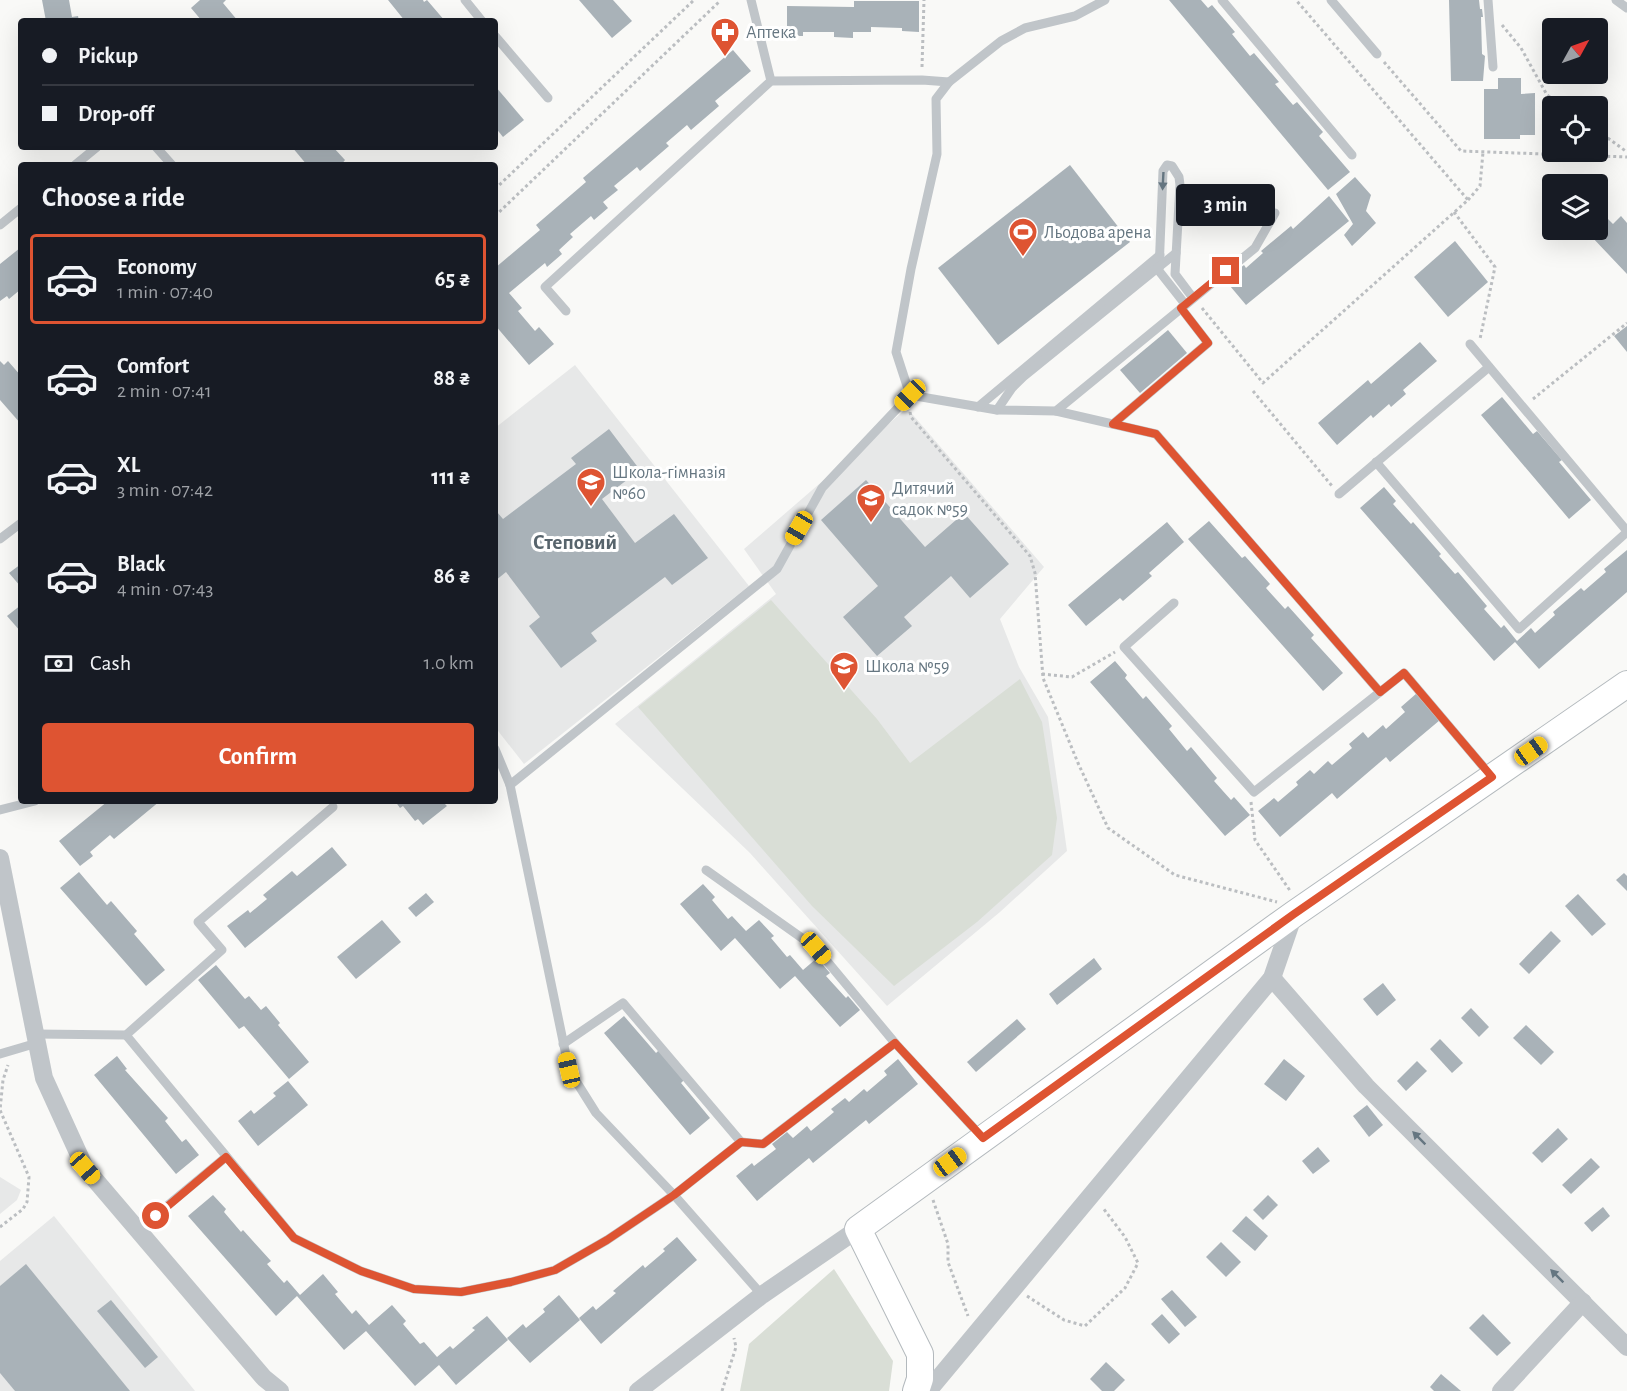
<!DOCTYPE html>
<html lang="en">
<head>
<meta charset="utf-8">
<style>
  :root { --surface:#171b24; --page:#242831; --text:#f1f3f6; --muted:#9ea1a6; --line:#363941; --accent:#de5432 }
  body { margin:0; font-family:"Alegreya Sans",sans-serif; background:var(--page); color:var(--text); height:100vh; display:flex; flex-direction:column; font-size:22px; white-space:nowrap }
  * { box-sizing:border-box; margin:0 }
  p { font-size:20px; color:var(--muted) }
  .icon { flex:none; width:33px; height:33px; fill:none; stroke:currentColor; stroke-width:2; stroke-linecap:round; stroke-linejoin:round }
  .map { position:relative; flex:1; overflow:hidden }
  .details { position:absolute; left:18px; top:162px; width:480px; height:642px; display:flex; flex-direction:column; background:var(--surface); border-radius:6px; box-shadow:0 6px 24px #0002 }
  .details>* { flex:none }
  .top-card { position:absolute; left:18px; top:18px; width:480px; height:132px; border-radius:6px; box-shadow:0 6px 24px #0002; display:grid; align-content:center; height:132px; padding:0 24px; background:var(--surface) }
  .needle { width:39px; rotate:50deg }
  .tools { position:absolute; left:1542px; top:18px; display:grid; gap:12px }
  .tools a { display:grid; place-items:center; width:66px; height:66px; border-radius:6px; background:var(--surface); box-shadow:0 6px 24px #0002; font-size:30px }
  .end { position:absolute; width:27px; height:27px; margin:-14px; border:8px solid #de5432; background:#fff; box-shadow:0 0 0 3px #fff }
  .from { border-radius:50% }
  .bubble { position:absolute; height:42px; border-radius:6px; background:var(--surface); box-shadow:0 6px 24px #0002; font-size:20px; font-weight:700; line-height:42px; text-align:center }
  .car { position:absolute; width:18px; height:36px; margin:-18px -9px; border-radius:8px; box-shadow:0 0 4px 2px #0007; background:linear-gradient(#f5c518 24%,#345 0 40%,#f5c518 0 76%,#345 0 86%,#f5c518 0) }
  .top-card b { display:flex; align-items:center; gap:21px; height:57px; font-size:22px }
  .top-card b+b { border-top:2px solid var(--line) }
  .top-card i { width:15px; height:15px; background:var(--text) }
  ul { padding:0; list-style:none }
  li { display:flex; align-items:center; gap:18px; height:90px; margin:0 12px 9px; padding:0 12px; border:3px solid transparent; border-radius:6px }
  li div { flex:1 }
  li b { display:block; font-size:22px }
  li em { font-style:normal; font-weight:700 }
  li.current { border-color:var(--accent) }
  li>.icon { width:54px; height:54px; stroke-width:1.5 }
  h2 { padding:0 24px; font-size:27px; line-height:72px }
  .pay { display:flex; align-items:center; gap:15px; height:66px; padding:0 24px; font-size:22px }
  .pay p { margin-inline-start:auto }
  .button { display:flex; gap:12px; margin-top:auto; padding:12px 24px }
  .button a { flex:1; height:69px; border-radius:6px; background:var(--accent); color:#fff; font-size:24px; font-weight:700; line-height:69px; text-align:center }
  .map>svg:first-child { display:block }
  .built { fill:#e7e8e8 }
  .green { fill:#d9ded6 }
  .building { fill:#a9b2b8 }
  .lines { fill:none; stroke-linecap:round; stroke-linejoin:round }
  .secondary-casing { stroke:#b3b9bd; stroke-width:28 }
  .path { stroke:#bbbec1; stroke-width:3; stroke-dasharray:3 3; stroke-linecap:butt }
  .lane { stroke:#c0c5c9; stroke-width:9 }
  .street { stroke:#c0c5c9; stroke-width:18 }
  .secondary { stroke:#fff; stroke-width:26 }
  .oneway { fill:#657681 }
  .route { stroke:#de5432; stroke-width:8 }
  .labels { text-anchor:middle; stroke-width:6; stroke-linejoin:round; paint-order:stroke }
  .poi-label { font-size:18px; fill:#657681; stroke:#fff; text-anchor:start }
  .quarter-label { font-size:21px; font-weight:bold; fill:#57646c; stroke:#fff }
</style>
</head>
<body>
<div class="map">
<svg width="1627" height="1391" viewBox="0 0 1627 1391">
  <rect width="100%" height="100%" fill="#f9f9f7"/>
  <!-- built -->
  <g class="built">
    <polygon points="575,365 749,586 524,764 495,727 495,428"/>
    <polygon points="907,408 1044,567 1000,619 1019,667 1048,717 1067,851 1000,912 887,1006 750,853 615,724 776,594 744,549"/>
    <polygon points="0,1177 21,1190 17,1200 0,1214"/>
    <polygon points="54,1216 195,1391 0,1391 0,1261"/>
  </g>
  <!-- green -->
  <g class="green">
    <polygon points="771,600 877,719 910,763 1020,679 1042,722 1057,818 1052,855 977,922 894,986 812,906 638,707"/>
    <polygon points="834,1269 893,1361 889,1391 740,1391 749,1344"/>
  </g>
  <!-- building -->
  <g class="building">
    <polygon points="42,0 69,0 72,17 78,16 79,21 46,21"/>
    <polygon points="200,0 226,0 223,3 238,21 202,21 191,8"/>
    <polygon points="388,0 423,0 424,2 427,0 445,21 405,21"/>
    <polygon points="579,0 613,0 632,21 612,38"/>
    <polygon points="1169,0 1201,0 1208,8 1212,5 1235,32 1232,34 1250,56 1254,53 1279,82 1275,84 1293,105 1297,102 1323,132 1319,136 1350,172 1328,190"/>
    <polygon points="1449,0 1479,0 1480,9 1482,9 1483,17 1481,17 1482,54 1485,56 1483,81 1451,81"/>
    <polygon points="854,1 919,1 919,32 902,31 902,28 871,27 871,32 853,32 853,38 834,37 834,32 803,32 803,36 787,36 787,6 854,7"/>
    <polygon points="733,50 751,71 715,101 719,106 691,130 687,125 666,143 669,146 640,171 637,167 614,186 618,190 603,202 608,208 594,220 591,216 570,234 573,237 559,250 562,254 547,267 545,263 509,293 522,308 518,311 535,331 539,327 554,344 529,365 495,325 495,268 540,230 536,225 586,182 583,178"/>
    <polygon points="1498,78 1521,78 1521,94 1535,93 1535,135 1520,135 1520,139 1484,139 1484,89 1498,89"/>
    <polygon points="495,86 524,120 503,137 495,127"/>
    <polygon points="292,147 333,147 345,160 341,165 307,165"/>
    <polygon points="1070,165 1130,242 998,345 938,268"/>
    <polygon points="1355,177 1371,195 1366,211 1376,223 1352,246 1344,235 1353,224 1336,194"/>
    <polygon points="1329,196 1349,221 1246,305 1225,280 1244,265 1246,268 1263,253 1261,251 1291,226 1293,229"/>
    <polygon points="1621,216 1627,223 1627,274 1591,236 1608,219 1613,224"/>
    <polygon points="1455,241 1488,282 1448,317 1414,277"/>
    <polygon points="20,248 21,289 9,299 7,296 0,301 0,264"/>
    <polygon points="1627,326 1627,352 1614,336"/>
    <polygon points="1168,330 1187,353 1140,393 1120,370"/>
    <polygon points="1420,342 1437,361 1403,390 1406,394 1391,407 1389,404 1373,418 1371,415 1337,445 1318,423 1368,380 1371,384"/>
    <polygon points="0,361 4,365 8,361 21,376 21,424 0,400"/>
    <polygon points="1502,397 1533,434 1537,431 1562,460 1559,462 1591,500 1569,519 1481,415"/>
    <polygon points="609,429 640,470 602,499 635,543 674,514 708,558 672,585 665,577 591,633 597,641 561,668 529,626 540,617 506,572 495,581 495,514 497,512 503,519 576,464 571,458"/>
    <polygon points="866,480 925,547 964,513 1009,564 970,598 951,576 904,617 912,626 877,656 843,617 878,586 821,520"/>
    <polygon points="1384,487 1396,501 1393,504 1411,524 1413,522 1441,554 1439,556 1455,574 1458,572 1487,606 1484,609 1501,628 1504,625 1517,641 1531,628 1535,633 1555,615 1553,612 1581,588 1584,591 1606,572 1604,569 1627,550 1627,592 1539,669 1515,642 1494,661 1360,508"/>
    <polygon points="1209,521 1242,558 1245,556 1270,584 1266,588 1285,609 1288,606 1314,635 1311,638 1343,673 1323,691 1188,539"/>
    <polygon points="1167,522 1184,542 1149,573 1152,576 1123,601 1120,598 1086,626 1068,605"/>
    <polygon points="21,564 21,587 9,573"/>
    <polygon points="21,605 21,632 7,616"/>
    <polygon points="1115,661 1127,675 1125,678 1143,699 1146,696 1172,726 1169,729 1187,751 1191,747 1217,778 1214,781 1231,800 1234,797 1250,815 1225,836 1090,682"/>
    <polygon points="1417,693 1440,720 1390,762 1386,757 1337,799 1332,793 1280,837 1258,811 1274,798 1278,802 1298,785 1296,782 1310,770 1314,774 1328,761 1332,765 1352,748 1349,744 1363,732 1368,738 1383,725 1386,729 1405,712 1401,707"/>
    <polygon points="108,801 160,801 114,839 110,835 90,852 93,856 80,866 59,841"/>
    <polygon points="395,801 442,801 447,806 423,825 418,819 415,821 403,806 400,808"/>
    <polygon points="332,847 347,865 245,948 227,926 248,910 250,913 267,899 263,895 292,871 297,876"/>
    <polygon points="79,872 107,905 111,901 137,931 134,934 165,970 146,986 60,888"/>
    <polygon points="1624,873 1627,876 1627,891 1616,880"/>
    <polygon points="703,884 715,897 712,900 728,919 732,916 746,931 759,920 774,936 771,938 787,957 790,955 803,970 817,958 830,973 826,976 846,998 848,996 860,1010 840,1027 795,976 780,989 735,938 721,951 680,904"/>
    <polygon points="426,893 434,902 416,917 408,908"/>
    <polygon points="1578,894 1606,924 1592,936 1565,906"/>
    <polygon points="382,920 401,942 356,979 337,957"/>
    <polygon points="1551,931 1561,941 1529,974 1519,964"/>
    <polygon points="1094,958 1102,969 1057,1005 1049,994"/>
    <polygon points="216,965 245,999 249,996 261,1010 266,1006 280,1023 278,1025 309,1062 289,1079 244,1026 239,1029 198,980"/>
    <polygon points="1383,983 1396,1000 1377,1016 1363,999"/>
    <polygon points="1471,1008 1489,1027 1479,1037 1461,1018"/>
    <polygon points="624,1016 656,1053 659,1050 684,1080 681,1083 710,1118 690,1135 604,1033"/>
    <polygon points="1017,1019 1026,1029 976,1072 967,1062"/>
    <polygon points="1526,1025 1554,1052 1541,1065 1513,1038"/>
    <polygon points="1440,1039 1463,1063 1452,1073 1430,1049"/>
    <polygon points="117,1056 127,1069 125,1070 168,1118 165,1121 182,1142 186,1139 199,1155 176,1174 94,1075"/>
    <polygon points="898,1059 918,1084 869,1124 866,1120 813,1163 809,1158 757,1201 736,1176 752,1163 754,1166 776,1149 772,1144 787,1132 793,1138 807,1126 811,1131 834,1112 831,1109 845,1098 849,1102 864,1089 867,1092 887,1075 884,1071"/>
    <polygon points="1284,1059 1305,1076 1286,1101 1264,1084"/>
    <polygon points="1417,1061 1427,1071 1406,1091 1397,1081"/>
    <polygon points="288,1081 308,1105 258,1146 238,1121 251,1110 254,1114 276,1096 273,1093"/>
    <polygon points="1367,1105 1383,1125 1369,1137 1353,1116"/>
    <polygon points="1558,1128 1568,1139 1542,1163 1532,1153"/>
    <polygon points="1318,1147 1330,1161 1313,1174 1302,1161"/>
    <polygon points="1591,1158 1600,1167 1571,1194 1562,1185"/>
    <polygon points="213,1195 226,1209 224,1212 241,1232 243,1230 271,1261 267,1264 284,1283 287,1280 300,1295 323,1274 338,1292 335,1294 352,1314 356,1310 369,1325 392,1305 406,1321 403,1324 420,1344 424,1342 437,1357 450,1346 453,1349 475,1330 472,1328 487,1316 508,1340 456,1385 439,1365 415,1386 366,1331 344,1350 297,1296 276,1316 188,1216"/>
    <polygon points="1268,1195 1278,1205 1263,1220 1253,1210"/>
    <polygon points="1603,1207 1610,1216 1592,1232 1584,1223"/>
    <polygon points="1246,1216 1268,1236 1255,1251 1232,1231"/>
    <polygon points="677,1237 697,1260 601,1344 579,1318 593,1306 596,1310 616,1293 613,1291 643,1265 645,1268 665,1251 663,1249"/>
    <polygon points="1221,1242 1241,1262 1226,1277 1206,1257"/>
    <polygon points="26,1264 130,1391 15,1391 0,1373 0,1286"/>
    <polygon points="1172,1290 1197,1317 1185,1327 1161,1299"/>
    <polygon points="559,1295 580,1320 530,1363 507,1338 523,1324 526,1328 545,1312 543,1309"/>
    <polygon points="111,1300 158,1357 145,1368 97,1311"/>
    <polygon points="1162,1314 1180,1334 1169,1344 1151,1324"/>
    <polygon points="1483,1314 1511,1343 1497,1356 1469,1328"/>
    <polygon points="1106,1362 1125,1380 1114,1391 1102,1391 1090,1379"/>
    <polygon points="1441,1374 1461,1391 1434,1391 1430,1387"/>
  </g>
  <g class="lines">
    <!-- secondary casing -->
    <g class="secondary-casing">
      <polyline id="secondary" points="916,1391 920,1379 920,1354 858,1229 1294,914 1627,684"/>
    </g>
    <!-- path -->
    <g class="path">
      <polyline points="1502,25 1521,48 1547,95 1563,106"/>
      <polyline points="1384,62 1461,151 1627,157"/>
      <polyline points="922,67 924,0"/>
      <polyline points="1598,131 1627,152"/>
      <polyline points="495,189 694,0"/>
      <polyline points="1468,200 1480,186 1483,152"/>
      <polyline points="1454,212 1495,267 1480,339"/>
      <polyline points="495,216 720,1"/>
      <polyline points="1202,308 1263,383 1468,200 1296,0"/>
      <polyline points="1253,391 1332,486"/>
      <polyline points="1533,399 1627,323"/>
      <polyline points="910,412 911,417 1030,556 1035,573 1043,678 1078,763 1108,828 1175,875 1277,902"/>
      <polyline points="1042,674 1072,677 1115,652"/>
      <polyline points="1251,802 1255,840 1291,892"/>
      <polyline points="933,1200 948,1244 948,1262 968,1316"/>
      <polyline points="0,1227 23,1209 27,1202 29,1177 0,1110 3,1080 8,1065"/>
      <polyline points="1027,1296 1064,1320 1085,1326 1125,1288 1138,1263 1125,1237 1103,1208"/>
      <polyline points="722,1391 736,1347 734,1338"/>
    </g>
    <!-- lane -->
    <g class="lane">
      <polyline points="465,0 482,21"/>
      <polyline points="751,0 771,81"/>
      <polyline points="1105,0 1075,16 1025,28 1001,41 949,82 936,99 937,154 911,269 896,352 910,395 997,410 1056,411 1255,248 1275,213"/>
      <polyline points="1222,0 1352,155"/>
      <polyline points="1331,0 1377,54"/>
      <polyline points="1488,0 1493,67"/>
      <polyline points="1616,0 1627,8"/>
      <polyline points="495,36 548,98"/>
      <polyline points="156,147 172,165"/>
      <polyline points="75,165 97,147"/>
      <polyline points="0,225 21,208"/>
      <polyline points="1185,304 1159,271 1163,171 1167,165 1172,166 1179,177 1180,185 1175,274 1193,298"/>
      <polyline points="566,311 545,287 771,81 922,80 949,82"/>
      <polyline points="1470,344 1627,531"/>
      <polyline points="978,407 1160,255"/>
      <polyline points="997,410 1012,388 1023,377 1176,253"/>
      <polyline points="1056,411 1156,434 1380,692"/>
      <polyline points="1113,424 1208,343 1181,308"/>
      <polyline points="1376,462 1519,629 1627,532"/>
      <polyline points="1339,494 1489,367"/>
      <polyline points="0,539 21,523"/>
      <polyline points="1174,603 1124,647 1254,792 1404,673 1492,777"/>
      <polyline points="495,749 510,785 777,569 822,488 910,395"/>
      <polyline points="510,785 569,1070 596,1113 674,1195 762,1295"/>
      <polyline points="0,810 35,801"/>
      <polyline points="706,870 816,948 895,1043 982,1137"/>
      <polyline points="35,1034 126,1035 222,950 198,922 333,807"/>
      <polyline points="126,1035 294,1238 361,1271 414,1289 461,1292 511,1282 555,1270 607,1240 674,1195 741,1142 763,1144 895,1043"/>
      <polyline points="563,1044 623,1003 741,1142"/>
      <polyline points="0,1054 37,1043"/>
      <polyline points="138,1230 226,1157"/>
    </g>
    <!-- street -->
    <g class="street">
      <polyline points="0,858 44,1078 85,1168 264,1378 280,1391"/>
      <polyline points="1272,978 1366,1086 1627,1347"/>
      <polyline points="638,1391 762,1295 858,1229"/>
      <polyline points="928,1391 1272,978 1294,914"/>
      <polyline points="1501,1391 1583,1302"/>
    </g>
    <!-- secondary -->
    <use href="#secondary" class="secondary"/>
  </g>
  <!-- one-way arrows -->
  <defs><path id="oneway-solid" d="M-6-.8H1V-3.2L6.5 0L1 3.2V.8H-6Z" transform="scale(1.5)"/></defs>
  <g class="oneway">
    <use href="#oneway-solid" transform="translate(1163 181) rotate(93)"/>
    <use href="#oneway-solid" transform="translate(1419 1138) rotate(-135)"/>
    <use href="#oneway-solid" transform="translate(1557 1276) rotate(-135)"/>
  </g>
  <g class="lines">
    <!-- route -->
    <polyline class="route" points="156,1216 226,1157 294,1238 361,1271 414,1289 461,1292 511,1282 555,1270 607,1240 674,1195 741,1142 763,1144 895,1043 983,1138 1294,914 1492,777 1404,673 1380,692 1156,434 1113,424 1208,343 1181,308 1226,271"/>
  </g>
  <!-- icons -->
  <defs>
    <g id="pharmacy-pin" transform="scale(1.5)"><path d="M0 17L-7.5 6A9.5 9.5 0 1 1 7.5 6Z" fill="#de5432" stroke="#fff"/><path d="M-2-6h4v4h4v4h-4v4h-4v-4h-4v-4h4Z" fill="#fff"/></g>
    <g id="stadium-pin" transform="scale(1.5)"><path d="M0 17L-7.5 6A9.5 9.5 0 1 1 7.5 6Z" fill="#de5432" stroke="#fff"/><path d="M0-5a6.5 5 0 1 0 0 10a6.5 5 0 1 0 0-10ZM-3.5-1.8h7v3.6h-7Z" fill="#fff"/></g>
    <g id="school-pin" transform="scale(1.5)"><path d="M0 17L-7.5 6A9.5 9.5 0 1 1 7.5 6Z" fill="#de5432" stroke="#fff"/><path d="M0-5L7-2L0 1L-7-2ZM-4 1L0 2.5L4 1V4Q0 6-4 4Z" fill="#fff"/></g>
  </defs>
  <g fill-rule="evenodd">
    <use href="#pharmacy-pin" x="725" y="32"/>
    <use href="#stadium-pin" x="1023" y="232"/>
    <use href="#school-pin" x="591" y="482"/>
    <use href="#school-pin" x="871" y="498"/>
    <use href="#school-pin" x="844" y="666"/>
  </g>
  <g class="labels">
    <!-- poi labels -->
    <g class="poi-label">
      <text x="746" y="38">Аптека</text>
      <text x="1044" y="238">Льодова арена</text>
      <text x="612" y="478">Школа-гімназія<tspan x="612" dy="21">№60</tspan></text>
      <text x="892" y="494">Дитячий<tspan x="892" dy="21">садок №59</tspan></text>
      <text x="865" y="672">Школа №59</text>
    </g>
    <!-- quarter labels -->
    <g class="quarter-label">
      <text x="575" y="549">Степовий</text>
    </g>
  </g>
</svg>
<div class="tools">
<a><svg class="needle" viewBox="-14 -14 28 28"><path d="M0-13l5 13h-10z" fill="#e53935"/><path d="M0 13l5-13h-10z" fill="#9ea1a6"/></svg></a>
<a><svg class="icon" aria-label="locate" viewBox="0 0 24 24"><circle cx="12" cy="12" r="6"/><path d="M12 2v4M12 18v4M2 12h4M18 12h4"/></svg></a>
<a><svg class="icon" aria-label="layers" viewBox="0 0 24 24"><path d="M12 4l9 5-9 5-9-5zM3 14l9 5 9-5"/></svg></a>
</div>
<i class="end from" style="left:156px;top:1216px"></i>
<i class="end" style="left:1226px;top:271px"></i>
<div class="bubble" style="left:1176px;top:184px;width:99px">3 min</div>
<i class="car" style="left:910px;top:395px;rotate:224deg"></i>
<i class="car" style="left:799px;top:528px;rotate:210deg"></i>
<i class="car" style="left:1531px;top:751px;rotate:55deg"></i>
<i class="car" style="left:816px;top:948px;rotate:139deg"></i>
<i class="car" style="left:569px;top:1070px;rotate:347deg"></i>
<i class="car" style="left:950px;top:1162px;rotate:54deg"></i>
<i class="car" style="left:85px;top:1168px;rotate:139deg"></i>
<div class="top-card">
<b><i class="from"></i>Pickup</b>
<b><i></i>Drop-off</b>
</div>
<section class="details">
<h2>Choose a ride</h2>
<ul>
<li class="current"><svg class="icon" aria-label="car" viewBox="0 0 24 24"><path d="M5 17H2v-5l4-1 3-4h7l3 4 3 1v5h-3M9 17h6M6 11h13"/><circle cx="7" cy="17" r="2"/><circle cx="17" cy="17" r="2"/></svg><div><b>Economy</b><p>1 min · 07:40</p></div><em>65 ₴</em></li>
<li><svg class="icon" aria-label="car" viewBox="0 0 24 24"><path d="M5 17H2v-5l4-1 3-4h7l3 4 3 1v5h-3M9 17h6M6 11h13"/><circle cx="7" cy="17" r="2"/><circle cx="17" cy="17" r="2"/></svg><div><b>Comfort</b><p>2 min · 07:41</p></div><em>88 ₴</em></li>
<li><svg class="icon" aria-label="car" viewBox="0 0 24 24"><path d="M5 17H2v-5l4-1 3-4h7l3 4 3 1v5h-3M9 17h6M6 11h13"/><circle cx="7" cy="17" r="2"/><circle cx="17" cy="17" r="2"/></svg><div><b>XL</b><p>3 min · 07:42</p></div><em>111 ₴</em></li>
<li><svg class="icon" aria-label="car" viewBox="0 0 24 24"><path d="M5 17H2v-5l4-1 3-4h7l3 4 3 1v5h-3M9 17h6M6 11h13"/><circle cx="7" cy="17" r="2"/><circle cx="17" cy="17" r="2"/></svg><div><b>Black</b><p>4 min · 07:43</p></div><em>86 ₴</em></li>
</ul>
<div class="pay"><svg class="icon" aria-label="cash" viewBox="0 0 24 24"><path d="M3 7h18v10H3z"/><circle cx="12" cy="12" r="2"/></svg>Cash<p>1.0 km</p></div>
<div class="button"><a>Confirm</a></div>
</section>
</div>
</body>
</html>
